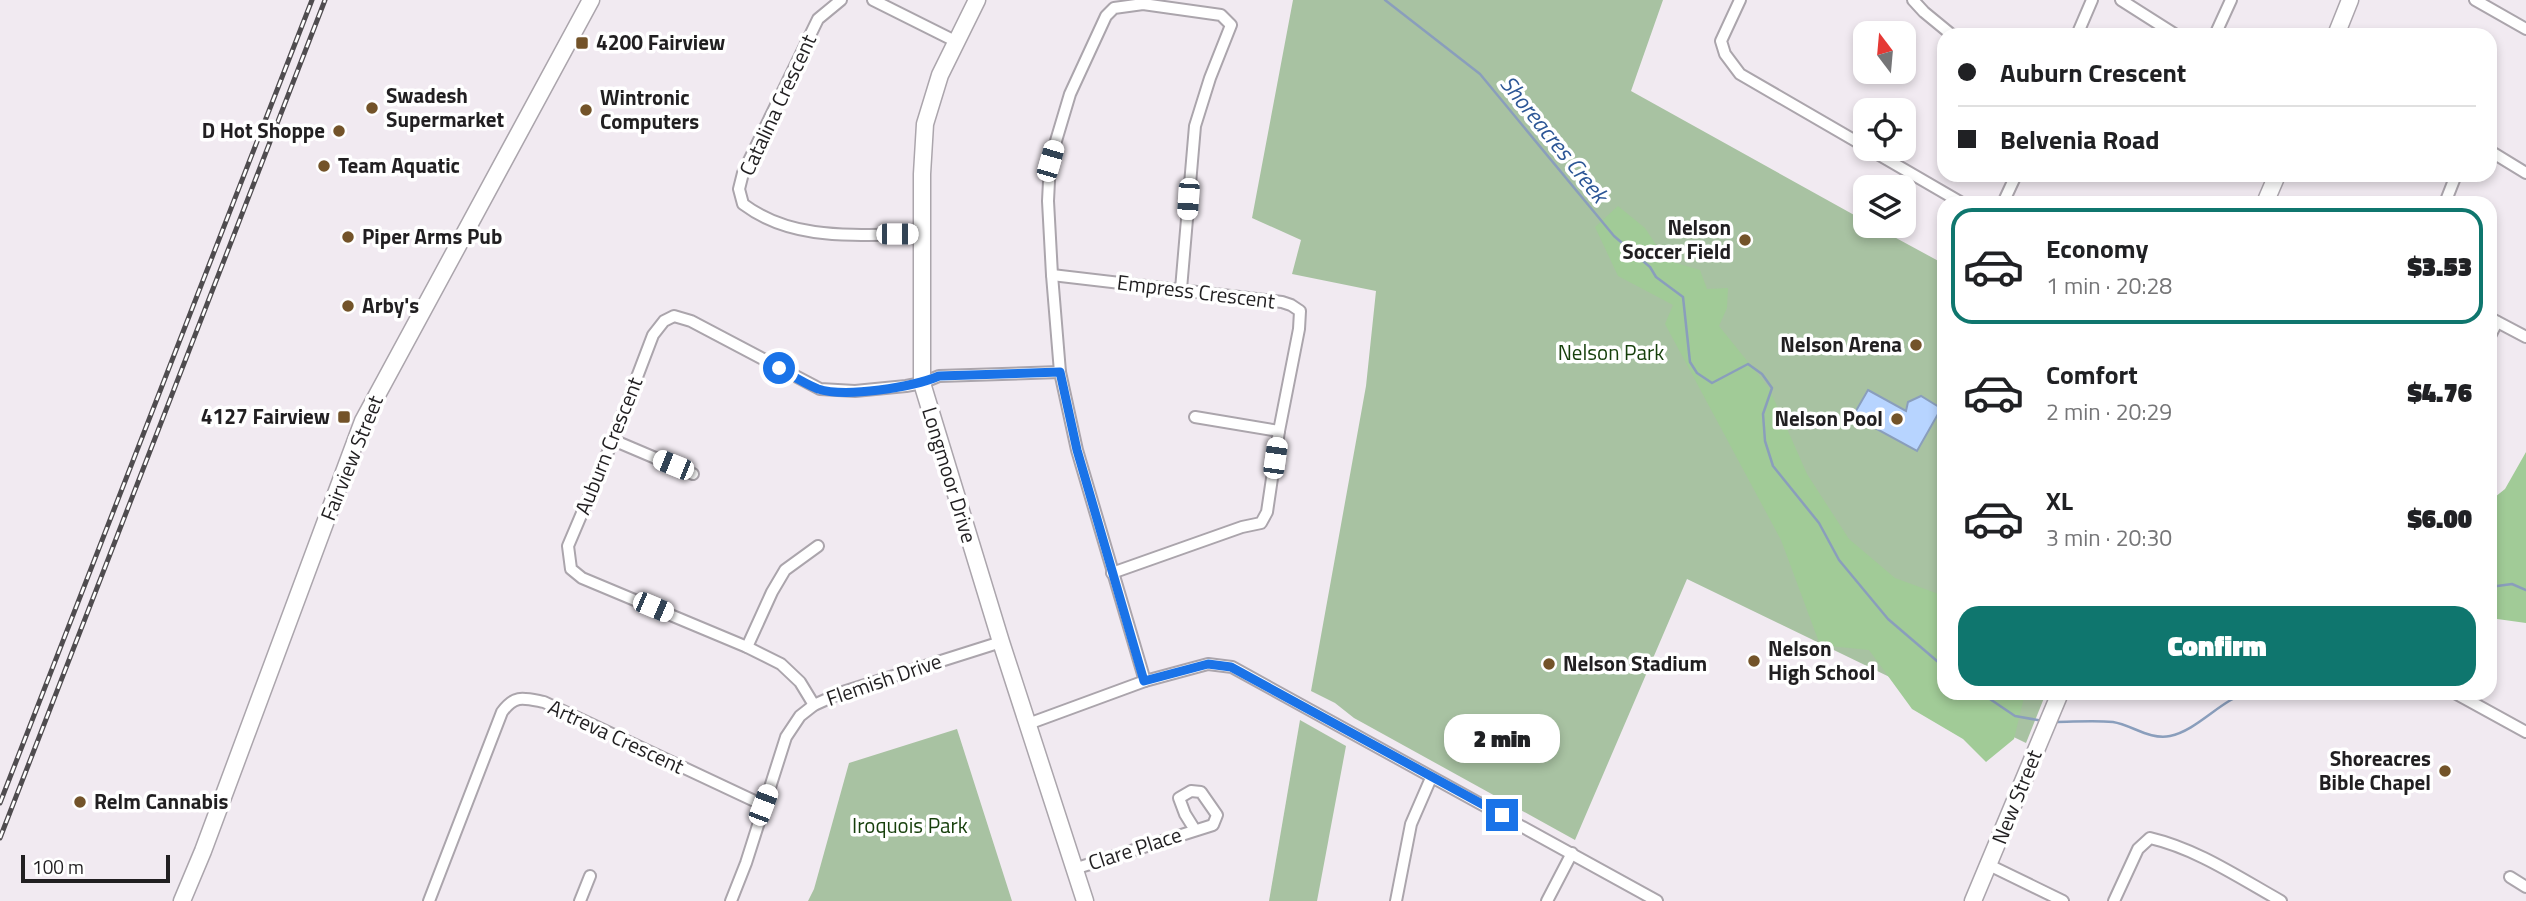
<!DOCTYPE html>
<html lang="en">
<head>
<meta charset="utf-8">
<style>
  :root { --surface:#fff; --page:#f6f6f6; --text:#202124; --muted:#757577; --line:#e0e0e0; --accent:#0f766e }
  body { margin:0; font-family:"Titillium Web",sans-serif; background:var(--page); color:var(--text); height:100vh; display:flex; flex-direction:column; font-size:26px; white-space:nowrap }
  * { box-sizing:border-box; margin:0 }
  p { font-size:23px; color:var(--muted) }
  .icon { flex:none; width:38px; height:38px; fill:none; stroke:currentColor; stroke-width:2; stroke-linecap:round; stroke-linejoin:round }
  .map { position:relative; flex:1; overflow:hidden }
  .sheet { position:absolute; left:1937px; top:196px; width:560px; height:504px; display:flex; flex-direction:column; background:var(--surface); border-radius:21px; box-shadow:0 4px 10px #0003 }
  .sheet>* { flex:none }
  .guide { position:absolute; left:1937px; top:28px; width:560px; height:154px; border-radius:21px; box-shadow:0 4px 10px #0003; display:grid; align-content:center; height:154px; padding:0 21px; background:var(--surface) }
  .needle { width:46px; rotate:344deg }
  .fabs { position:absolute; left:1853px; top:21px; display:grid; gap:14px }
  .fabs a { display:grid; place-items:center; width:63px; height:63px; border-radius:14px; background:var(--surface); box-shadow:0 4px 10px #0003; font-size:35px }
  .scale { position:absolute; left:21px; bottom:18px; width:149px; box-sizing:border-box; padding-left:7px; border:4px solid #211f21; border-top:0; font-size:19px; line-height:24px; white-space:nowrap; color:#211f21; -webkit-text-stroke:5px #fff; paint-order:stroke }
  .end { position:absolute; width:32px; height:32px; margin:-16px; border:9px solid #1a73e8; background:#fff; box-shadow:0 0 0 4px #fff }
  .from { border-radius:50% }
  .bubble { position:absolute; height:49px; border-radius:21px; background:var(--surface); box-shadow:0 4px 10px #0003; font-size:23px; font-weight:800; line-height:49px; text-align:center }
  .car { position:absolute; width:21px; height:42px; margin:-21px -10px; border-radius:9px; box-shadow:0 0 5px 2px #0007; background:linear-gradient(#fff 24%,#345 0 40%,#fff 0 76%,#345 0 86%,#fff 0) }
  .guide b { display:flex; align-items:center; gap:24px; height:66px; font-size:26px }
  .guide b+b { border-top:2px solid var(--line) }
  .guide i { width:18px; height:18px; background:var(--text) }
  ul { padding:12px 0 0; list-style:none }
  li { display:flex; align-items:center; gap:21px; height:116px; margin:0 14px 10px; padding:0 7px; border:4px solid transparent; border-radius:21px }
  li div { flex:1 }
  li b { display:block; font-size:26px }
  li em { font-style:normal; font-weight:800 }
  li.current { border-color:var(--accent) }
  li>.icon { width:63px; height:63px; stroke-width:1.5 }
  .cta { display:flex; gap:14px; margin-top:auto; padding:14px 21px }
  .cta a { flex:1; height:80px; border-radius:21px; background:var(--accent); color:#fff; font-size:28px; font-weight:800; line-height:80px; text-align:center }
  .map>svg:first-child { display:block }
  .green { fill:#a8c2a2 }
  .forest { fill:#a1cb97 }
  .water { fill:#b7d4ff; stroke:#8a9ebc; stroke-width:2 }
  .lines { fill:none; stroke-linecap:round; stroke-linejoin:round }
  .stream { stroke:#8a9ebc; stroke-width:2.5 }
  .street-casing { stroke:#aba5ac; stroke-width:14 }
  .secondary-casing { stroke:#aba5ac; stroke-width:19 }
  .street { stroke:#fff; stroke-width:10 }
  .secondary { stroke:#fff; stroke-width:16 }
  .rail-casing { stroke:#4f4c4f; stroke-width:5 }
  .rail { stroke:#fff; stroke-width:2.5; stroke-dasharray:8; stroke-linecap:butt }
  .route { stroke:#1a73e8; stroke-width:9 }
  .poi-dot { fill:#735329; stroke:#fff; stroke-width:2.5 }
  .labels { text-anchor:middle; stroke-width:7; stroke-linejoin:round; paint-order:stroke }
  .poi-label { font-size:21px; font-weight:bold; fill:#211f21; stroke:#fff; text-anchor:start }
  .street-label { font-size:21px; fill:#211f21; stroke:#fff }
  .park-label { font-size:21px; fill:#163f0b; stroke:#fff }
  .water-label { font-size:23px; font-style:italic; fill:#2c5696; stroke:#fff }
</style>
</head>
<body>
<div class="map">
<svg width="2526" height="901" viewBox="0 0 2526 901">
  <rect width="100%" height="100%" fill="#f1eaf1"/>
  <!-- green -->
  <g class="green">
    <polygon points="1293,0 1663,0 1631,91 1865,221 1866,226 1874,226 1944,264 1944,693 2046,693 2026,743 1687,579 1575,840 1354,718 1335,703 1311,691 1366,386 1376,291 1292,274 1301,240 1252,218"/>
    <polygon points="1300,720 1346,746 1317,901 1269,901"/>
    <polygon points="957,729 1012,901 808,901 814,889 849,763"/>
  </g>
  <!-- forest -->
  <g class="forest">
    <polygon points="1618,206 1645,228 1666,260 1700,270 1707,289 1728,288 1727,308 1719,326 1769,388 1807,474 1849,539 1895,578 1944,596 1944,693 2025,693 2014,739 1986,762 1963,739 1912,709 1869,650 1820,645 1781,540 1665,324 1673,305 1618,276 1595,227"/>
    <polygon points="2526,452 2526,623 2490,618 2490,501 2505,489"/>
  </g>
  <!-- water -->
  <polygon class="water" points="1868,390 1906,411 1908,402 1921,396 1939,407 1938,414 1917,451 1853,416"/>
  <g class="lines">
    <!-- stream -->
    <g class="stream">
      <polyline points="1385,0 1480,74 1614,236 1650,267 1656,277 1683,297 1690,362 1697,373 1712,383 1748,364 1762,374 1772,388 1763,414 1765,441 1773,466 1819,523 1839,560 1888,619 1944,667"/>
      <polyline points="2490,587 2512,584 2526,590"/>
      <polyline points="1981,693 2015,716 2043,721"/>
      <path d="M2053,722c20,0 40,-2 60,0 19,3 36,18 57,14 29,-6 54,-40 80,-43"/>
    </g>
    <!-- street casing -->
    <g class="street-casing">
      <g id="street">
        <path d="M841,0l-23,19 -75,154 -4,16 4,15c52,39 117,30 179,30"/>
        <polyline points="873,0 957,42"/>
        <polyline points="1740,0 1721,41 1725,54 1740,74 1866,147"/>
        <polyline points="1913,0 1924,12 1952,35"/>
        <polyline points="2121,0 2176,35"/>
        <polyline points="2475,0 2526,29"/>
        <polyline points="2077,35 2092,0"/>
        <polyline points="2215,35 2231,0"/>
        <polyline points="1869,149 1962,203"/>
        <polyline points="2490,151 2526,173"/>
        <polyline points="2003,203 2016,175"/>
        <polyline points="2445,203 2456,175"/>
        <polyline points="1052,275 1282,302 1291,305 1300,311 1299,329 1279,431 1267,512 1261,523 1242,527 1112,573"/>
        <polyline points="2490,318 2526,337"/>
        <polyline points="2490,336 2497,322"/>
        <polyline points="1195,417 1279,431"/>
        <polyline points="613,440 693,474"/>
        <polyline points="747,647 772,592 785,570 818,546"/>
        <polyline points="1145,681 1077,450 1060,372 1052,275 1048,201 1050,161 1070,94 1106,16 1114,8 1143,4 1221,15 1231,25 1210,78 1195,126 1181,289"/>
        <polyline points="2455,693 2526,732"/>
        <polyline points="814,705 800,682 781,664 747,647 582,578 571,569 568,546 613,440 653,335 664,321 674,316 691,321 820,389 855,391 906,386 922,383 939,376 1060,372"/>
        <polyline points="1028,724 1145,681 1208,664 1232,667 1657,901"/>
        <polyline points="1989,865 2063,901"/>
        <polyline points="1074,869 1213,825 1217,815 1201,792 1191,791 1179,798 1185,814 1195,830"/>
        <polyline points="2510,877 2526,887"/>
        <path d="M429,901l73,-189c13,-18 22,-14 42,-10l219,103"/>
        <polyline points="580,901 590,876"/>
        <polyline points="731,901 746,863 786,737 800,716 814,705 843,692 1001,642"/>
        <polyline points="1396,901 1411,824 1431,778"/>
        <polyline points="1547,901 1572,853"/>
        <path d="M2114,901l24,-52 12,-11c47,11 88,39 131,63"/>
      </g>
    </g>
    <!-- secondary casing -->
    <g class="secondary-casing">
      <g id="secondary">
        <polyline points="977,0 940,75 925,124 922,174 922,383 1001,642 1085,901"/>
        <polyline points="2336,35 2350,0"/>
        <polyline points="2265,203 2277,175"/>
        <polyline points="182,901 203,851 363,421 591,0"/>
        <polyline points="1973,901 2060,693"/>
      </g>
    </g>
    <!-- street -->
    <use href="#street" class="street"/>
    <!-- secondary -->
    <use href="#secondary" class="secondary"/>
    <!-- rail casing -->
    <g class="rail-casing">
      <g id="rail">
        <polyline points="0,803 312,0"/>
        <polyline points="0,838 325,0"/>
      </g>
    </g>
    <!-- rail -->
    <use href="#rail" class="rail"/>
  </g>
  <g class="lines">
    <!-- route -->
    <path class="route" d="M779,368c12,7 26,16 39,21 28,9 95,-2 121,-13l121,-4 17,78 67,231 64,-17 23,3 271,148"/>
  </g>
  <!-- markers -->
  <g class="poi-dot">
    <rect x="575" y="36" width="14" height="14" rx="3.5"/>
    <circle cx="372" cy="108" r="7"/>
    <circle cx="586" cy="110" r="7"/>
    <circle cx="339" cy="131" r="7"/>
    <circle cx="324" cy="166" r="7"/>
    <circle cx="348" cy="237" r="7"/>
    <circle cx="1745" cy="240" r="7"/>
    <circle cx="348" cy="306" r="7"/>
    <circle cx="1916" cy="345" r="7"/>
    <rect x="337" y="410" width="14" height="14" rx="3.5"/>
    <circle cx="1897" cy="419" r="7"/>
    <circle cx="1754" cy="661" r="7"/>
    <circle cx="1549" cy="664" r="7"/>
    <circle cx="2445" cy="771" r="7"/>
    <circle cx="80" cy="802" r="7"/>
  </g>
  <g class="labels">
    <!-- poi labels -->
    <g class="poi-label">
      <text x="596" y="50">4200 Fairview</text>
      <text x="386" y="103">Swadesh<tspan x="386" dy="24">Supermarket</tspan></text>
      <text x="600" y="105">Wintronic<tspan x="600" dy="24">Computers</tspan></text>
      <text x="325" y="138" text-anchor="end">D Hot Shoppe</text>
      <text x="338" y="173">Team Aquatic</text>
      <text x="1731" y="235" text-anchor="end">Nelson<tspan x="1731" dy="24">Soccer Field</tspan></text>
      <text x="362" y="244">Piper Arms Pub</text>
      <text x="362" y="313">Arby's</text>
      <text x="1902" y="352" text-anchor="end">Nelson Arena</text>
      <text x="330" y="424" text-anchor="end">4127 Fairview</text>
      <text x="1883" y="426" text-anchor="end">Nelson Pool</text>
      <text x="1768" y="656">Nelson<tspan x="1768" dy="24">High School</tspan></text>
      <text x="1563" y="671">Nelson Stadium</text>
      <text x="2431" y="766" text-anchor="end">Shoreacres<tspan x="2431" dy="24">Bible Chapel</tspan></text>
      <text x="94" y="809">Relm Cannabis</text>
    </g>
    <!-- street labels -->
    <g class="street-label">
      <text transform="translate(778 105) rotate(-65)" y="7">Catalina Crescent</text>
      <text transform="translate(1196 292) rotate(7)" y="7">Empress Crescent</text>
      <text transform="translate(609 446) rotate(-68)" y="7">Auburn Crescent</text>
      <text transform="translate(352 458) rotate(-68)" y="7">Fairview Street</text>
      <text transform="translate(949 475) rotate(73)" y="7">Longmoor Drive</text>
      <text transform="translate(884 680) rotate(-19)" y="7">Flemish Drive</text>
      <text transform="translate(616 737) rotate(25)" y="7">Artreva Crescent</text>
      <text transform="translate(2017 797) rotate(-68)" y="7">New Street</text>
      <text transform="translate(1135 849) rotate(-18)" y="7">Clare Place</text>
    </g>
    <!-- park labels -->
    <g class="park-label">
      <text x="1611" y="360">Nelson Park</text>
      <text x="910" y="833">Iroquois Park</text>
    </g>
    <!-- water labels -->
    <g class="water-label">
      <text transform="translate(1554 139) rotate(51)" y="8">Shoreacres Creek</text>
    </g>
  </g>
</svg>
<div class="fabs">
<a><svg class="needle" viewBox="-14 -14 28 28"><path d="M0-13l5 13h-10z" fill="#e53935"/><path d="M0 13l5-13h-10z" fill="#757577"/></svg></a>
<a><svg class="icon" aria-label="locate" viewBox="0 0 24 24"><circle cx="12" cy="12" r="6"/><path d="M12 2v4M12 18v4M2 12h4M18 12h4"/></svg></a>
<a><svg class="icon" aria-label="layers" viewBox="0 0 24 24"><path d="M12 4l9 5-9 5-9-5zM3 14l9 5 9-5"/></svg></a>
</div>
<div class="scale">100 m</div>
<i class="end from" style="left:779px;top:368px"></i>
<i class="end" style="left:1502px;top:815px"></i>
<div class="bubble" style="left:1444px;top:714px;width:116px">2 min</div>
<i class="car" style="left:1050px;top:161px;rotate:16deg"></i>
<i class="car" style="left:1188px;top:199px;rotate:184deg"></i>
<i class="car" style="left:897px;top:234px;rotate:90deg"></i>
<i class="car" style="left:1275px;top:458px;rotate:8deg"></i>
<i class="car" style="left:673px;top:465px;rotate:292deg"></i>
<i class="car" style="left:653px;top:607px;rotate:113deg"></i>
<i class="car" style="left:763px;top:805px;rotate:21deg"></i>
<div class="guide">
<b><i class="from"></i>Auburn Crescent</b>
<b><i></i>Belvenia Road</b>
</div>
<section class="sheet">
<ul>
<li class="current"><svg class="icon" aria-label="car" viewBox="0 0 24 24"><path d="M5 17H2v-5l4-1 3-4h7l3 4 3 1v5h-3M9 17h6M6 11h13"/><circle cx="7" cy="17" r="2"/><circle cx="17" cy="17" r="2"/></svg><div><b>Economy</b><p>1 min · 20:28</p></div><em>$3.53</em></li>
<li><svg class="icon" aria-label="car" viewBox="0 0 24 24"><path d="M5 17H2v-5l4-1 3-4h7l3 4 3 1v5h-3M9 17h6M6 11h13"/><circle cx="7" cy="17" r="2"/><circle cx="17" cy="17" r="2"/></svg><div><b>Comfort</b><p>2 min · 20:29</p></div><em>$4.76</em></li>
<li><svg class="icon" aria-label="car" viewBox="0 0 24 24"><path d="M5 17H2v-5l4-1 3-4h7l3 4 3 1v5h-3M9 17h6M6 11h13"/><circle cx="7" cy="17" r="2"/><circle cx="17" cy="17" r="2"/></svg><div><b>XL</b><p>3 min · 20:30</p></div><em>$6.00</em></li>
</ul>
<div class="cta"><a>Confirm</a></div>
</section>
</div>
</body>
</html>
